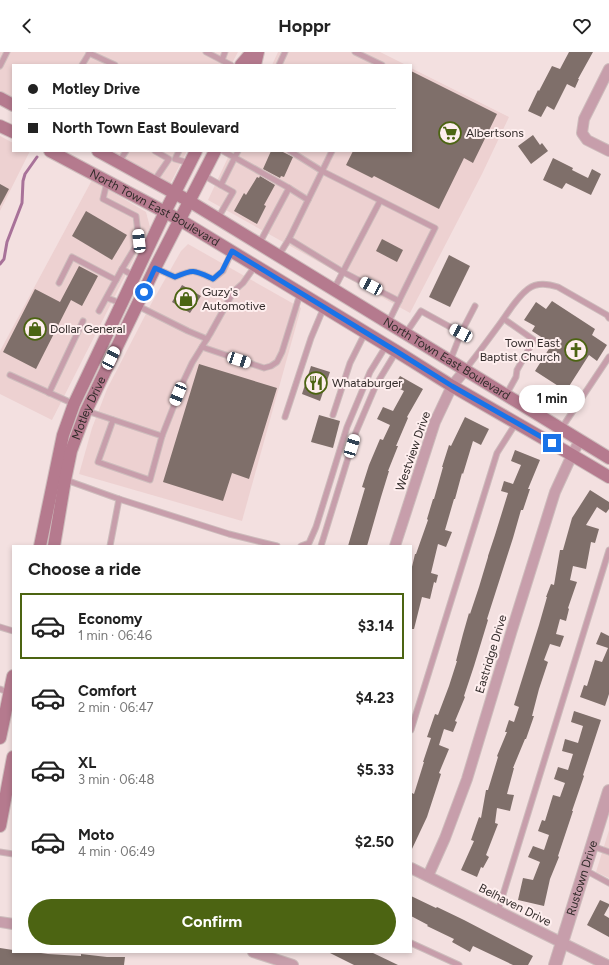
<!DOCTYPE html>
<html lang="en">
<head>
<meta charset="utf-8">
<style>
  :root { --surface:#fff; --page:#f2f2f2; --text:#222; --muted:#767676; --line:#e0e0e0; --accent:#4c6412 }
  body { margin:0; font-family:Figtree,sans-serif; background:var(--page); color:var(--text); height:100vh; display:flex; flex-direction:column; font-size:15px; white-space:nowrap }
  * { box-sizing:border-box; margin:0 }
  p { font-size:13px; color:var(--muted) }
  .icon { flex:none; width:22px; height:22px; fill:none; stroke:currentColor; stroke-width:2; stroke-linecap:round; stroke-linejoin:round }
  .map { position:relative; flex:1; overflow:hidden }
  .panel { position:absolute; left:12px; top:493px; width:400px; height:408px; display:flex; flex-direction:column; background:var(--surface); border-radius:0px; box-shadow:0 2px 6px #0003 }
  .panel>* { flex:none }
  .banner { position:absolute; left:12px; top:12px; width:400px; height:88px; border-radius:0px; box-shadow:0 2px 6px #0003; display:grid; align-content:center; height:88px; padding:0 16px; background:var(--surface) }
  .end { position:absolute; width:18px; height:18px; margin:-9px; border:5px solid #1a73e8; background:#fff; box-shadow:0 0 0 2px #fff }
  .from { border-radius:50% }
  .bubble { position:absolute; height:28px; border-radius:14px; background:var(--surface); box-shadow:0 2px 6px #0003; font-size:13px; font-weight:700; line-height:28px; text-align:center }
  .car { position:absolute; width:12px; height:24px; margin:-12px -6px; border-radius:5px; box-shadow:0 0 3px 1px #0007; background:linear-gradient(#fff 24%,#345 0 40%,#fff 0 76%,#345 0 86%,#fff 0) }
  .banner b { display:flex; align-items:center; gap:14px; height:38px; font-size:15px }
  .banner b+b { border-top:1px solid var(--line) }
  .banner i { width:10px; height:10px; background:var(--text) }
  ul { padding:0; list-style:none }
  li { display:flex; align-items:center; gap:12px; height:66px; margin:0 8px 6px; padding:0 8px; border:2px solid transparent; border-radius:0px }
  li div { flex:1 }
  li b { display:block; font-size:15px }
  li em { font-style:normal; font-weight:700 }
  li.active { border-color:var(--accent) }
  li>.icon { width:36px; height:36px; stroke-width:1.5 }
  h2 { padding:0 16px; font-size:18px; line-height:48px }
  .button { display:flex; gap:8px; margin-top:auto; padding:8px 16px }
  .button a { flex:1; height:46px; border-radius:24px; background:var(--accent); color:#fff; font-size:16px; font-weight:700; line-height:46px; text-align:center }
  header { display:flex; justify-content:space-between; align-items:center; height:52px; padding:0 16px; background:var(--surface); font-size:18px; font-weight:700 }
  .map>svg:first-child { display:block }
  .built { fill:#edd1d1 }
  .lines { fill:none; stroke-linecap:round; stroke-linejoin:round }
  .stream { stroke:#a87299; stroke-width:3 }
  .building { fill:#7f6f6a }
  .service-casing { stroke:#cdbcbc; stroke-width:7 }
  .minor-casing { stroke:#cdbcbc; stroke-width:12 }
  .tertiary-casing { stroke:#cdbcbc; stroke-width:14 }
  .secondary-casing { stroke:#cdbcbc; stroke-width:14 }
  .service { stroke:#c79eab; stroke-width:5 }
  .minor { stroke:#c79eab; stroke-width:10 }
  .tertiary { stroke:#c79eab; stroke-width:12 }
  .secondary { stroke:#b57a8e; stroke-width:12 }
  .route { stroke:#1a73e8; stroke-width:5 }
  .labels { text-anchor:middle; stroke-width:4; stroke-linejoin:round; paint-order:stroke }
  .poi-label { font-size:12px; fill:#332c2b; stroke:#feeeee; text-anchor:start }
  .street-label { font-size:12px; fill:#332c2b; stroke:#feeeee }
</style>
</head>
<body>
<header><svg class="icon" aria-label="back" viewBox="0 0 24 24"><path d="M15 5l-7 7 7 7"/></svg>Hoppr<svg class="icon" aria-label="heart" viewBox="0 0 24 24"><path d="M12 20l-8-8c-3-5 5-10 8-4 3-6 11-1 8 4z"/></svg></header>
<div class="map">
<svg width="609" height="913" viewBox="0 0 609 913">
  <rect width="100%" height="100%" fill="#f3e0e0"/>
  <!-- built -->
  <g class="built">
    <polygon points="0,0 238,0 231,13 13,13 13,50 0,43"/>
    <polygon points="278,0 380,0 406,13 272,13"/>
    <polygon points="411,16 509,65 482,122 410,261 208,148 231,99 411,99"/>
    <polygon points="0,84 13,91 13,99 30,99 0,159"/>
    <polygon points="103,99 187,99 169,134"/>
    <polygon points="92,128 146,160 150,175 52,368 0,342 0,299"/>
    <polygon points="188,192 301,256 242,469 79,422 92,376 107,337 151,252 181,199"/>
    <polygon points="609,778 609,826 596,820"/>
  </g>
  <g class="lines">
    <!-- stream -->
    <polyline class="stream" points="0,212 4,207 7,190 22,151 23,129 25,122 37,105"/>
  </g>
  <!-- building -->
  <g class="building">
    <polygon points="569,0 593,0 578,27 579,27 575,36 567,32 554,58 547,54 541,65 528,59 538,38 539,39 552,14 560,17"/>
    <polygon points="411,19 497,62 473,111 464,106 439,157 374,124 372,126 346,113 353,99 411,99"/>
    <polygon points="533,83 540,93 542,91 548,99 531,112 518,94"/>
    <polygon points="271,99 281,99 293,105 284,125 281,124 280,126 263,117"/>
    <polygon points="553,106 573,116 572,118 588,126 592,117 601,122 591,143 566,131 562,137 543,128"/>
    <polygon points="260,124 275,133 264,153 266,154 257,172 234,159 244,141 246,143 257,125 259,126"/>
    <polygon points="0,132 9,137 0,154"/>
    <polygon points="86,159 127,183 112,208 72,184"/>
    <polygon points="382,187 403,198 397,210 376,199"/>
    <polygon points="449,203 470,214 450,255 429,245"/>
    <polygon points="79,214 98,224 82,254 71,248 36,317 3,300 35,237 60,250"/>
    <polygon points="182,233 201,244 190,261 172,250"/>
    <polygon points="552,249 595,277 592,283 607,293 597,309 589,303 566,339 535,319 552,292 532,279 535,274 524,268 536,250 546,257"/>
    <polygon points="199,312 277,336 249,427 232,421 223,449 163,430"/>
    <polygon points="311,314 330,320 320,349 302,342"/>
    <polygon points="400,324 423,337 407,365 408,366 396,394 398,394 388,419 389,419 381,445 367,494 348,494 365,436 362,435 369,413 380,387 383,388 390,373 377,367 383,355 393,359 404,339 394,334"/>
    <polygon points="319,363 340,369 333,396 311,390"/>
    <polygon points="465,365 489,377 481,393 473,389 463,422 462,421 455,447 454,447 445,478 452,480 446,495 438,492 431,521 438,523 436,531 434,530 430,547 422,545 414,577 411,577 411,519 415,502 416,502 428,468 427,467 433,447 434,447 443,415 442,415 449,393 451,394"/>
    <polygon points="515,398 540,408 528,437 530,437 523,458 521,458 513,486 487,567 488,568 474,614 464,644 465,645 455,669 457,670 453,680 444,677 439,693 449,697 439,721 441,722 427,765 411,799 411,746 412,741 414,742 424,710 423,710 431,686 427,685 435,662 438,663 449,634 457,609 456,609 463,582 469,561 470,562 479,535 488,505 488,504 495,483 508,441 501,439 504,429 513,432 521,413 511,409"/>
    <polygon points="590,438 609,450 609,457 606,461 597,455 586,473 599,477 595,491 591,490 586,517 573,514 570,528 577,530 568,556 569,557 566,569 560,567 556,582 564,584 560,595 550,592 544,608 548,610 539,637 532,664 534,664 526,687 525,687 513,716 514,716 507,742 514,743 510,759 497,756 495,771 498,772 486,803 489,805 483,816 481,815 477,825 461,818 474,789 471,788 479,765 481,766 486,738 488,738 498,705 497,704 507,680 505,680 509,668 514,670 519,655 514,653 539,573 547,545 546,545 551,532 554,533 560,498 563,498 572,466"/>
    <polygon points="601,580 609,584 609,642 605,654 580,645 584,633 587,634 595,608 602,610 608,596 596,592"/>
    <polygon points="574,659 601,668 583,723 584,724 572,759 573,759 558,804 559,805 550,827 544,854 518,848 523,826 533,828 540,810 528,805 533,794 544,798 549,783 538,779 542,768 545,769 553,743 560,745 565,731 554,727 558,715 568,718 573,702 562,699 565,687 578,691 583,674 571,670"/>
    <polygon points="411,844 436,856 437,855 464,868 533,904 528,913 513,913 473,894 470,900 452,890 454,887 427,874 428,873 411,864"/>
    <polygon points="600,848 609,852 609,854 604,863 609,866 609,885 587,873"/>
    <polygon points="0,896 13,898 13,900 34,900 48,902 81,904 81,902 107,905 125,905 124,913 0,913"/>
    <polygon points="328,900 371,900 398,913 354,913"/>
  </g>
  <g class="lines">
    <!-- service casing -->
    <g class="service-casing">
      <g id="service">
        <polyline points="206,0 231,13"/>
        <polyline points="355,0 382,13"/>
        <polyline points="89,1 115,13"/>
        <polyline points="222,8 225,0"/>
        <polyline points="82,13 90,0"/>
        <polyline points="279,13 285,0"/>
        <polyline points="0,14 7,0"/>
        <polyline points="179,99 175,107 189,111"/>
        <polyline points="223,99 289,136 259,192"/>
        <polyline points="290,99 322,119 435,176 388,271"/>
        <polyline points="119,110 126,99"/>
        <polyline points="203,123 233,140 218,166"/>
        <polyline points="154,129 169,107 155,99"/>
        <polyline points="107,130 103,147 136,164 139,189 122,217 134,224"/>
        <polyline points="221,133 238,99"/>
        <polyline points="289,136 308,148"/>
        <polyline points="289,187 343,220 399,249"/>
        <polyline points="279,203 289,187 332,99"/>
        <path d="M155,216l20,9c19,-8 19,-7 38,2l10,-8 9,-20"/>
        <polyline points="116,228 122,217"/>
        <polyline points="59,231 72,205 116,228 99,259"/>
        <polyline points="334,237 380,149"/>
        <polyline points="107,246 121,251"/>
        <polyline points="138,254 188,279 207,287"/>
        <polyline points="504,267 534,288 517,318 516,325 506,343"/>
        <polyline points="406,281 421,259 461,281 450,309"/>
        <polyline points="461,281 475,254"/>
        <polyline points="202,295 264,316 271,314 277,310 282,300 300,242"/>
        <path d="M465,318c12,-15 23,-30 34,-45 9,-12 17,-27 29,-36 9,-7 21,-5 30,-2l49,28 2,3"/>
        <polyline points="10,323 74,352"/>
        <polyline points="49,341 83,269"/>
        <polyline points="87,359 162,384 184,328 192,311 210,282 234,239 243,231 255,214"/>
        <polyline points="333,363 350,311 365,281"/>
        <polyline points="285,365 311,286 324,255"/>
        <polyline points="113,368 98,410 150,428 162,384"/>
        <polyline points="552,391 561,377 609,305"/>
        <polyline points="66,428 119,447 229,482 277,494"/>
        <polyline points="110,494 119,447"/>
        <polyline points="301,494 309,491 316,475 347,375 370,320 386,294"/>
        <polyline points="321,494 356,380 376,333 396,300"/>
        <polyline points="0,575 13,579"/>
        <polyline points="0,637 9,641"/>
        <polyline points="411,678 497,401 516,371"/>
        <polyline points="592,794 609,800"/>
        <polyline points="0,800 13,802"/>
        <polyline points="585,818 609,831"/>
        <polyline points="498,859 609,498"/>
        <polyline points="411,891 459,913"/>
      </g>
    </g>
    <!-- minor casing -->
    <g class="minor-casing">
      <g id="minor">
        <polyline points="609,17 584,67 582,81 587,88 609,99"/>
        <polyline points="395,494 435,370 452,334 465,318"/>
        <polyline points="411,816 607,913"/>
        <polyline points="428,824 445,786 467,727 511,581 555,440 572,403 580,388"/>
        <polyline points="0,870 13,872"/>
        <polyline points="253,900 293,913"/>
      </g>
    </g>
    <!-- tertiary casing -->
    <g class="tertiary-casing">
      <g id="tertiary">
        <path id="s1" d="M555,913l54,-174"/>
      </g>
    </g>
    <!-- secondary casing -->
    <g class="secondary-casing">
      <g id="secondary">
        <polyline points="241,13 252,0"/>
        <polyline points="255,13 258,0"/>
        <polyline points="0,46 13,53"/>
        <polyline points="0,74 13,80"/>
        <path id="s2" d="M50,99l130,69 216,131 56,35 120,69 37,22"/>
        <path id="s3" d="M98,99l91,50 420,257"/>
        <polyline points="40,494 63,383 74,352 165,160 196,99"/>
        <path id="s4" d="M54,494l11,-66 6,-29 15,-40 69,-143 60,-117"/>
        <polyline points="0,686 13,624"/>
        <polyline points="0,774 13,705"/>
      </g>
    </g>
    <!-- service -->
    <use href="#service" class="service"/>
    <!-- minor -->
    <use href="#minor" class="minor"/>
    <!-- tertiary -->
    <use href="#tertiary" class="tertiary"/>
    <!-- secondary -->
    <use href="#secondary" class="secondary"/>
  </g>
  <g class="lines">
    <!-- route -->
    <path class="route" d="M144,240l11,-24 20,9c19,-8 19,-7 38,2l9,-8 10,-20 164,100 56,35 100,57"/>
  </g>
  <!-- icons -->
  <defs>
    <g id="supermarket-ring" transform="scale(1.15)"><circle r="9.5" fill="#feeeee" stroke="#4c6412" stroke-width="1.5"/><path d="M-6-5.5h2.5l.6 2H6L4.5 2H-2.5L-4.4-4H-6ZM-1.5 3.2a1.3 1.3 0 1 0 .1 0ZM3 3.2a1.3 1.3 0 1 0 .1 0Z" fill="#4c6412"/></g>
    <g id="shop-ring" transform="scale(1.15)"><circle r="9.5" fill="#feeeee" stroke="#4c6412" stroke-width="1.5"/><path d="M-5-2.5h2.3a2.7 3.5 0 0 1 5.4 0H5L5.5 6h-11ZM-1.5-2.5h3a1.5 2.3 0 0 0-3 0Z" fill="#4c6412"/></g>
    <g id="church-ring" transform="scale(1.15)"><circle r="9.5" fill="#feeeee" stroke="#4c6412" stroke-width="1.5"/><path d="M-1.2-6h2.4v3.5h3.3v2.4h-3.3V6h-2.4V-.1h-3.3v-2.4h3.3Z" fill="#4c6412"/></g>
    <g id="restaurant-ring" transform="scale(1.15)"><circle r="9.5" fill="#feeeee" stroke="#4c6412" stroke-width="1.5"/><path d="M-5-6h1v4h1v-4h1v4h1v-4h1v5L-1.5 .5V6h-2V.5L-5-1ZM5-6V6H3V1.5H1.5Q1.5-4 5-6Z" fill="#4c6412"/></g>
  </defs>
  <g fill-rule="evenodd">
    <use href="#supermarket-ring" x="450" y="81"/>
    <use href="#shop-ring" x="186" y="247"/>
    <use href="#shop-ring" x="35" y="277"/>
    <use href="#church-ring" x="576" y="298"/>
    <use href="#restaurant-ring" x="316" y="331"/>
  </g>
  <g class="labels">
    <!-- poi labels -->
    <g class="poi-label">
      <text x="466" y="85">Albertsons</text>
      <text x="202" y="244">Guzy's<tspan x="202" dy="14">Automotive</tspan></text>
      <text x="50" y="281">Dollar General</text>
      <text x="560" y="295" text-anchor="end">Town East<tspan x="560" dy="14">Baptist Church</tspan></text>
      <text x="332" y="335">Whataburger</text>
    </g>
    <!-- street labels -->
    <g class="street-label">
      <text dy="4" stroke="none"><textPath href="#s2" startOffset="119">North Town East Boulevard</textPath></text>
      <text dy="4" stroke="none"><textPath href="#s3" startOffset="406">North Town East Boulevard</textPath></text>
      <text dy="4" stroke="none"><textPath href="#s4" startOffset="143">Motley Drive</textPath></text>
      <text transform="translate(413 399) rotate(-71)" y="4">Westview Drive</text>
      <text transform="translate(491 602) rotate(-73)" y="4">Eastridge Drive</text>
      <text dy="4" stroke="none"><textPath href="#s1" startOffset="91">Rustown Drive</textPath></text>
      <text transform="translate(515 853) rotate(27)" y="4">Belhaven Drive</text>
    </g>
  </g>
</svg>
<i class="end from" style="left:144px;top:240px"></i>
<i class="end" style="left:552px;top:391px"></i>
<div class="bubble" style="left:519px;top:333px;width:66px">1 min</div>
<i class="car" style="left:139px;top:189px;rotate:354deg"></i>
<i class="car" style="left:371px;top:234px;rotate:298deg"></i>
<i class="car" style="left:461px;top:281px;rotate:298deg"></i>
<i class="car" style="left:111px;top:306px;rotate:26deg"></i>
<i class="car" style="left:239px;top:308px;rotate:108deg"></i>
<i class="car" style="left:178px;top:342px;rotate:202deg"></i>
<i class="car" style="left:352px;top:394px;rotate:17deg"></i>
<div class="banner">
<b><i class="from"></i>Motley Drive</b>
<b><i></i>North Town East Boulevard</b>
</div>
<section class="panel">
<h2>Choose a ride</h2>
<ul>
<li class="active"><svg class="icon" aria-label="car" viewBox="0 0 24 24"><path d="M5 17H2v-5l4-1 3-4h7l3 4 3 1v5h-3M9 17h6M6 11h13"/><circle cx="7" cy="17" r="2"/><circle cx="17" cy="17" r="2"/></svg><div><b>Economy</b><p>1 min · 06:46</p></div><em>$3.14</em></li>
<li><svg class="icon" aria-label="car" viewBox="0 0 24 24"><path d="M5 17H2v-5l4-1 3-4h7l3 4 3 1v5h-3M9 17h6M6 11h13"/><circle cx="7" cy="17" r="2"/><circle cx="17" cy="17" r="2"/></svg><div><b>Comfort</b><p>2 min · 06:47</p></div><em>$4.23</em></li>
<li><svg class="icon" aria-label="car" viewBox="0 0 24 24"><path d="M5 17H2v-5l4-1 3-4h7l3 4 3 1v5h-3M9 17h6M6 11h13"/><circle cx="7" cy="17" r="2"/><circle cx="17" cy="17" r="2"/></svg><div><b>XL</b><p>3 min · 06:48</p></div><em>$5.33</em></li>
<li><svg class="icon" aria-label="car" viewBox="0 0 24 24"><path d="M5 17H2v-5l4-1 3-4h7l3 4 3 1v5h-3M9 17h6M6 11h13"/><circle cx="7" cy="17" r="2"/><circle cx="17" cy="17" r="2"/></svg><div><b>Moto</b><p>4 min · 06:49</p></div><em>$2.50</em></li>
</ul>
<div class="button"><a>Confirm</a></div>
</section>
</div>
</body>
</html>
